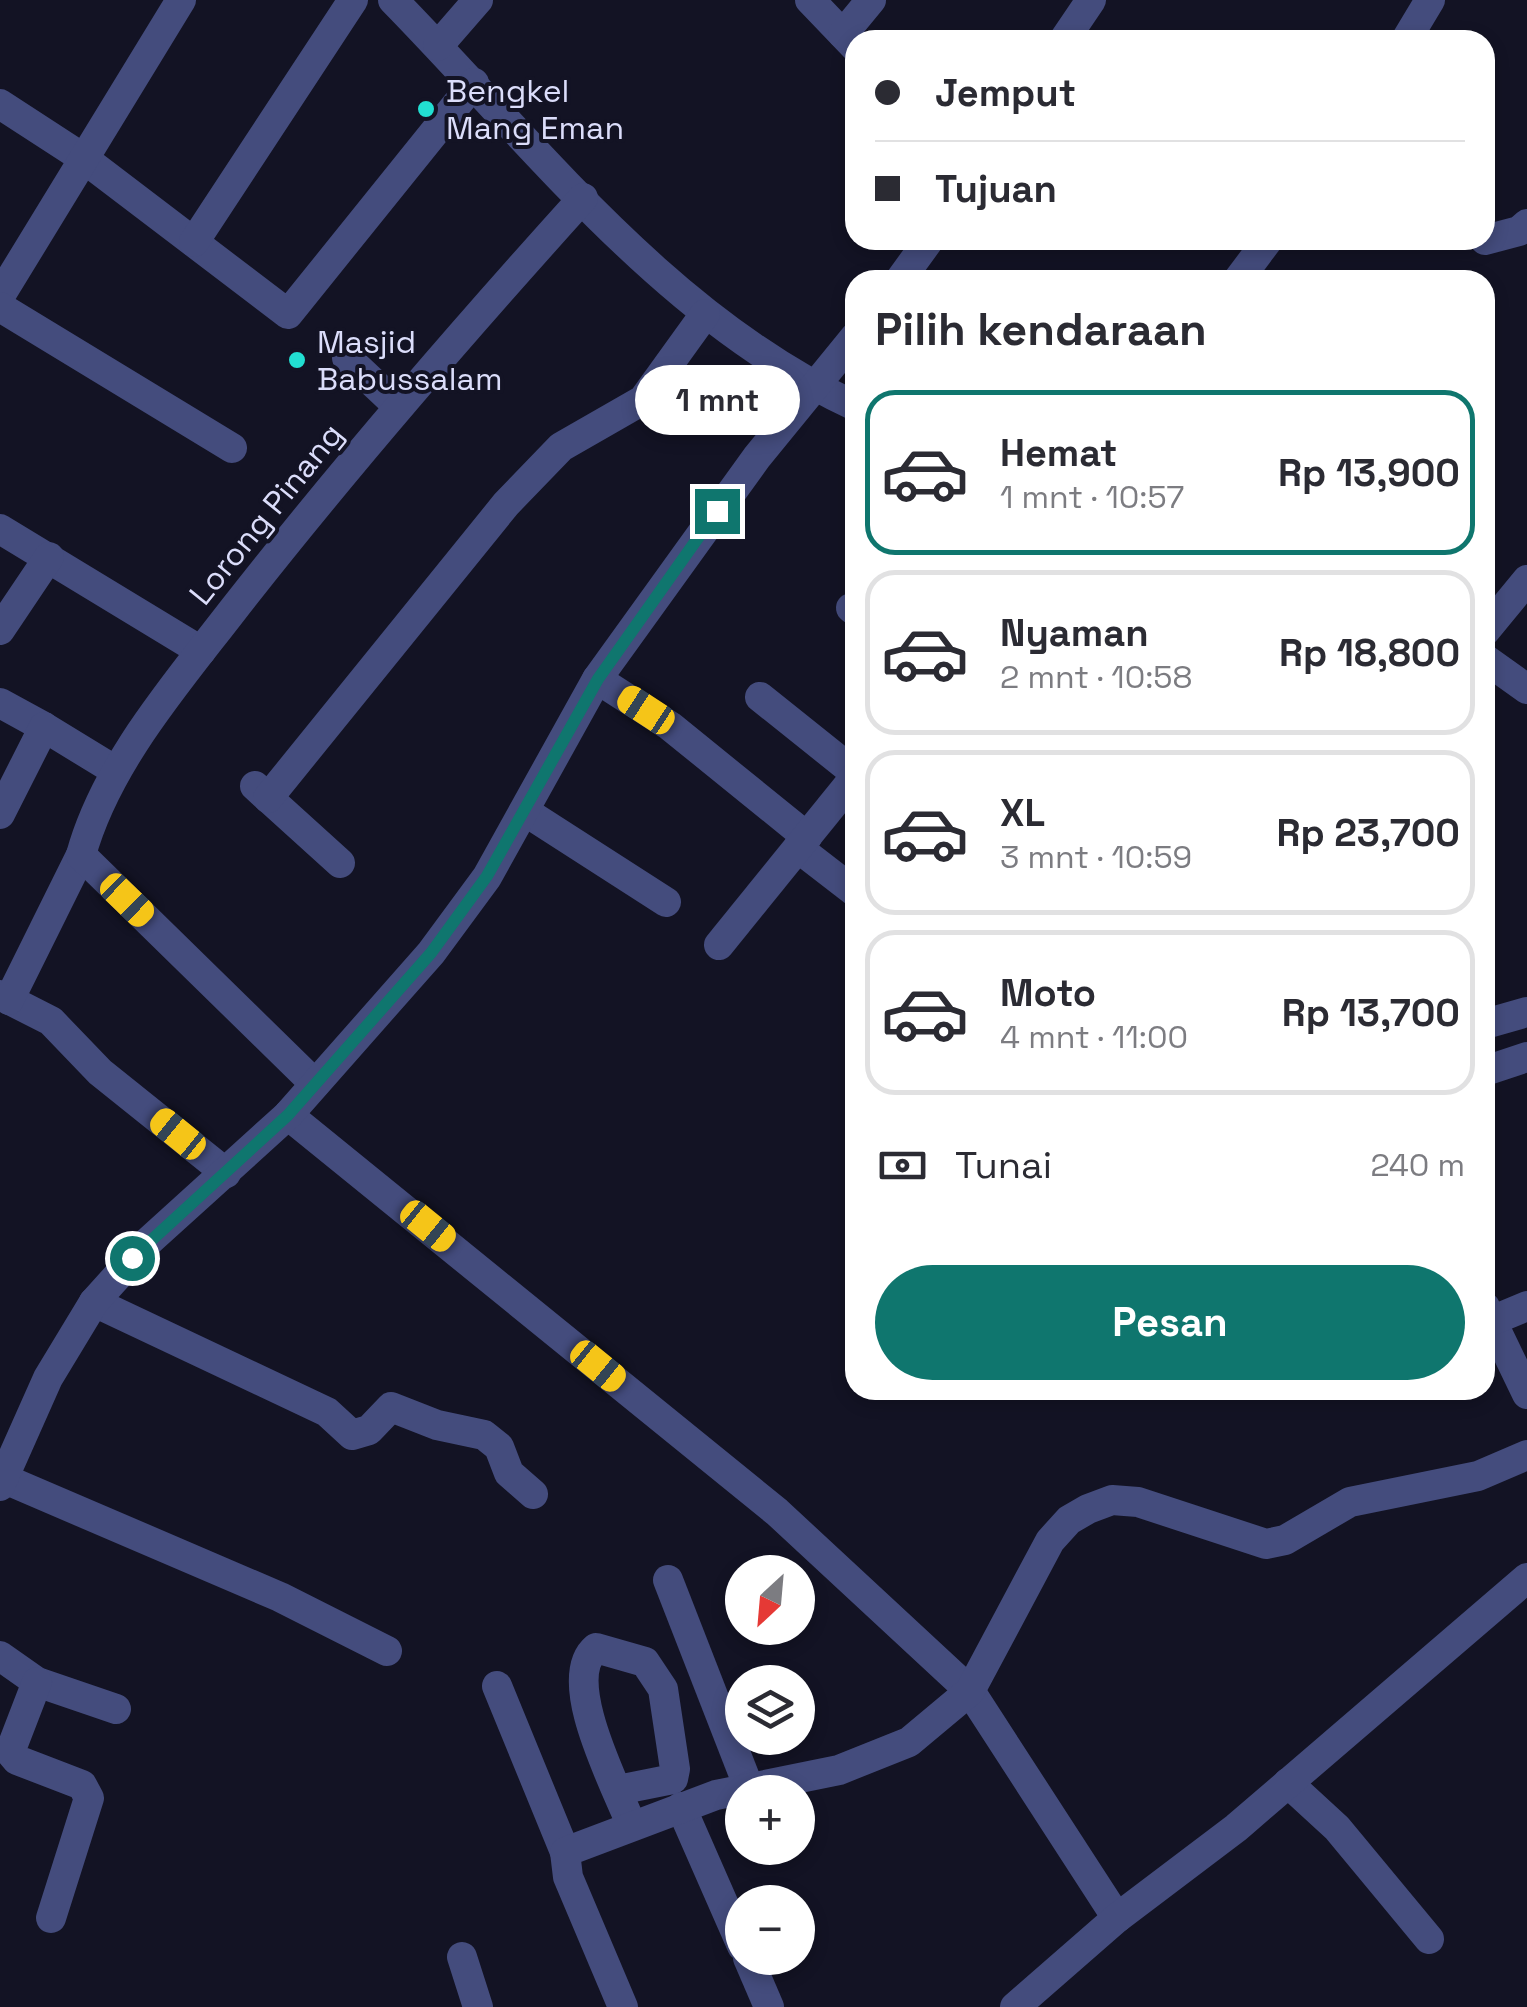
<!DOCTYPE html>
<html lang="id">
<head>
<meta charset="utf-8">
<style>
  :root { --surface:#fff; --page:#f2f2f3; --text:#2b2b33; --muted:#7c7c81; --line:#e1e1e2; --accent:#0f766e }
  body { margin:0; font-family:"Space Grotesk",sans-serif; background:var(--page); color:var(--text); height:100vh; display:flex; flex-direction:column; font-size:38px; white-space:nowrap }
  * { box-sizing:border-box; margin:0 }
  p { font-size:32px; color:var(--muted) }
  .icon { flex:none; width:55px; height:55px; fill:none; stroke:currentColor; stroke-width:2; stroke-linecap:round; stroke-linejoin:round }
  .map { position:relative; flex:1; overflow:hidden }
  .details { position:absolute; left:845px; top:270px; width:650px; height:1130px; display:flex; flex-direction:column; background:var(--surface); border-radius:30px; box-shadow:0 5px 15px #0003 }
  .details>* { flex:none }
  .banner { position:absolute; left:845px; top:30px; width:650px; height:220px; border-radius:30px; box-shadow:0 5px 15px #0003; display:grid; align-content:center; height:220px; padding:0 30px; background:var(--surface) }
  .needle { width:65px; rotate:206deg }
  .controls { position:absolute; left:725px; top:1555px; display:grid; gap:20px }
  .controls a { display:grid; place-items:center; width:90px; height:90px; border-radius:50%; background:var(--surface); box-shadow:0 5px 15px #0003; font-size:50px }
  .end { position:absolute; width:45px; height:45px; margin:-22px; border:12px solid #0f766e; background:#fff; box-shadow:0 0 0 5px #fff }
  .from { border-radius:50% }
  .bubble { position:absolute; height:70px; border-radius:35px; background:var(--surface); box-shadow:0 5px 15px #0003; font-size:32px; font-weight:700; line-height:70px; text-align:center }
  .car { position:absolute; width:30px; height:60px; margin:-30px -15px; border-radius:12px; box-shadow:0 0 8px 2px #0007; background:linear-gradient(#f5c518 24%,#345 0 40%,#f5c518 0 76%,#345 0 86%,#f5c518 0) }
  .banner b { display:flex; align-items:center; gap:35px; height:95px; font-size:38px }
  .banner b+b { border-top:2px solid var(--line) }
  .banner i { width:25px; height:25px; background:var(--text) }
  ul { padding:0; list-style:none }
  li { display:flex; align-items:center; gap:30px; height:165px; margin:0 20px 15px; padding:0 10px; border:5px solid var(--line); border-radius:30px }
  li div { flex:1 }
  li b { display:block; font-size:38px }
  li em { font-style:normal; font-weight:700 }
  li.selected { border-color:var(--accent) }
  li>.icon { width:90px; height:90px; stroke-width:1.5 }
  h2 { padding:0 30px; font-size:45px; line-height:120px }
  .pay { display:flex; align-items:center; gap:25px; height:110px; padding:0 30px; font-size:38px }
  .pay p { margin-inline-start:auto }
  .button { display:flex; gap:20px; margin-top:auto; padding:20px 30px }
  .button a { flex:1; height:115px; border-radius:60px; background:var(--accent); color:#fff; font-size:40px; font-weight:700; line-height:115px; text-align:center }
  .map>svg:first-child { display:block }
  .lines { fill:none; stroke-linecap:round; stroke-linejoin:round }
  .minor { stroke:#444c7d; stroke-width:30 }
  .route { stroke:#0f766e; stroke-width:12 }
  .poi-dot { fill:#22dfd2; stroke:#131324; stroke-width:4 }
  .labels { text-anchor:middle; stroke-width:8; stroke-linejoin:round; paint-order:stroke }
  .poi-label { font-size:32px; fill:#dbddfa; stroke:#131324; text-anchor:start }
  .street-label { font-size:32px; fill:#dbddfa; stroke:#131324 }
</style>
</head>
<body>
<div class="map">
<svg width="1527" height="2007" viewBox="0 0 1527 2007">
  <rect width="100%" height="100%" fill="#131324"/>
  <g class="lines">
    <!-- minor -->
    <g class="minor">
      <path d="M393,0c142,145 274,319 462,406"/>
      <polyline points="810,0 855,47"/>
      <polyline points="843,34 871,0"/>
      <polyline points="1064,40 1091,0"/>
      <polyline points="1406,40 1430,0"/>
      <polyline points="438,46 478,0"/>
      <polyline points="0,104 83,158 288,314 474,83"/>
      <polyline points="1485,240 1519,231 1527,224"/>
      <polyline points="194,242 353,0"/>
      <polyline points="900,280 929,240"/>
      <polyline points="1238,280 1268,240"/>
      <polyline points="0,296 181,0"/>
      <polyline points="0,307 232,448"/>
      <polyline points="347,358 398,406"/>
      <polyline points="0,529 201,651"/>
      <polyline points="851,608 855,611"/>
      <polyline points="0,630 49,557"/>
      <polyline points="1485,631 1527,580"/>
      <polyline points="1485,659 1527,689"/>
      <polyline points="597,679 670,726 807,837"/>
      <polyline points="760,697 855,773"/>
      <polyline points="0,703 44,727"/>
      <polyline points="255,786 340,863"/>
      <polyline points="268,798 506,504 561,447 643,400 705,314"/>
      <polyline points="526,812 666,902"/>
      <polyline points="0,814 44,727 116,771"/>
      <polyline points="798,848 855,892"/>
      <polyline points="719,945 855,777"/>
      <polyline points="0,995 51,1021 100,1072 226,1173"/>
      <polyline points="9,1000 81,855"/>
      <polyline points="1485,1024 1527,1012"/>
      <polyline points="1485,1071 1527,1057"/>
      <path d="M315,1084l-234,-229c25,-91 95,-171 152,-245 111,-142 229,-278 350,-412"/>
      <polyline points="288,1115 777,1512 970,1691 1117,1918"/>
      <polyline points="94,1302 327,1412 352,1435 369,1430 391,1407 437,1425 484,1435 499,1447 509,1473 533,1494"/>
      <polyline points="1485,1307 1527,1394"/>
      <polyline points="1491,1321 1527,1306"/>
      <polyline points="0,1477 280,1597 387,1651"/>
      <polyline points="0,1486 48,1378 94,1302 150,1240 288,1115 431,953 487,877 597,679 757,457 855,337"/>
      <polyline points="668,1580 749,1788"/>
      <polyline points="0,1656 37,1682 116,1709"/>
      <polyline points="37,1682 10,1752 17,1760 82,1785 89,1798 51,1918"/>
      <polyline points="497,1686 565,1852"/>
      <polyline points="1288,1783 1337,1828 1429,1939"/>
      <path d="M618,1790l55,-11 2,-10 -12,-80 -18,-27 -49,-14c-37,31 20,138 35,176"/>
      <polyline points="681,1807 742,1946"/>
      <polyline points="462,1957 478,2007"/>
      <polyline points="748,1958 769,2007"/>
      <polyline points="623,2007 568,1877 565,1852 716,1795 839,1770 909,1742 970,1691 1050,1541 1069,1520 1088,1509 1112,1500 1138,1502 1266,1544 1285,1540 1350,1502 1478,1476 1527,1455"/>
      <polyline points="1015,2007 1117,1918 1236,1828 1527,1578"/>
    </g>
  </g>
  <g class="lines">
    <!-- route -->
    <polyline class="route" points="132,1258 288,1115 431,953 487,876 598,679 717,511"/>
  </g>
  <!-- markers -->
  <g class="poi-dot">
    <circle cx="426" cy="109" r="10"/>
    <circle cx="297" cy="360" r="10"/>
  </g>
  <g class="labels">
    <!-- poi labels -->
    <g class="poi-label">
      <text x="446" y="102">Bengkel<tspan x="446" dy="37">Mang Eman</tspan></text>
      <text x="317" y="353">Masjid<tspan x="317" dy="37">Babussalam</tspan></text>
    </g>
    <!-- street labels -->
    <g class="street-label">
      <text transform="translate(266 514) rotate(-51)" y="11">Lorong Pinang</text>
    </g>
  </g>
</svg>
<div class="controls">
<a><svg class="needle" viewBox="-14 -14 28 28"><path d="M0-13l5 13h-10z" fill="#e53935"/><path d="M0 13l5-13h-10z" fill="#7c7c81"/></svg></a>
<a><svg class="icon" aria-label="layers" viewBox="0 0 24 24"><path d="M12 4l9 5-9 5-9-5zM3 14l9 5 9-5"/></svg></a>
<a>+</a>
<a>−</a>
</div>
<i class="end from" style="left:132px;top:1258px"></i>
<i class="end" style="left:717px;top:511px"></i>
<div class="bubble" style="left:635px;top:365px;width:165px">1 mnt</div>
<i class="car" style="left:646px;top:710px;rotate:303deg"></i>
<i class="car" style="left:127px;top:900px;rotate:134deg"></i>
<i class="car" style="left:178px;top:1134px;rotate:309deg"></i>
<i class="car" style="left:428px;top:1226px;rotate:129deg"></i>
<i class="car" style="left:598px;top:1366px;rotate:129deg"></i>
<div class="banner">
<b><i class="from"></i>Jemput</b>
<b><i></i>Tujuan</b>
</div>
<section class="details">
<h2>Pilih kendaraan</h2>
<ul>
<li class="selected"><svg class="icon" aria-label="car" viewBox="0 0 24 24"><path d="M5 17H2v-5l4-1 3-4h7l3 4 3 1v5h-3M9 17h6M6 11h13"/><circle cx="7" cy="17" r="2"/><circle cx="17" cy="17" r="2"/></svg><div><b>Hemat</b><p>1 mnt · 10:57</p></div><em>Rp 13,900</em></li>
<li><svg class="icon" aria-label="car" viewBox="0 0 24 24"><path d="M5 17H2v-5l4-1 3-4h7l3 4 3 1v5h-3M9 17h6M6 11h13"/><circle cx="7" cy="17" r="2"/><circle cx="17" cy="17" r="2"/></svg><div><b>Nyaman</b><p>2 mnt · 10:58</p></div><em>Rp 18,800</em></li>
<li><svg class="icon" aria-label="car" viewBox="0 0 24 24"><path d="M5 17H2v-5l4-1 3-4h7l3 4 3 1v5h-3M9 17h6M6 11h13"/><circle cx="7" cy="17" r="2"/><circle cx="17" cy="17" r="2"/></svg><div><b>XL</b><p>3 mnt · 10:59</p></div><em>Rp 23,700</em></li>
<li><svg class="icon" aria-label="car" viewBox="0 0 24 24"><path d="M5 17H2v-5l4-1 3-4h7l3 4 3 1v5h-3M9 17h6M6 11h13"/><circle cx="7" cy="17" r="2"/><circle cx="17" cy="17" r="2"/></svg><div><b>Moto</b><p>4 mnt · 11:00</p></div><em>Rp 13,700</em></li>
</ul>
<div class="pay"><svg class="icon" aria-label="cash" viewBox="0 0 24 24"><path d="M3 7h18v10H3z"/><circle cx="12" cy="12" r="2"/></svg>Tunai<p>240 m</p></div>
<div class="button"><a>Pesan</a></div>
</section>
</div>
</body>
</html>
